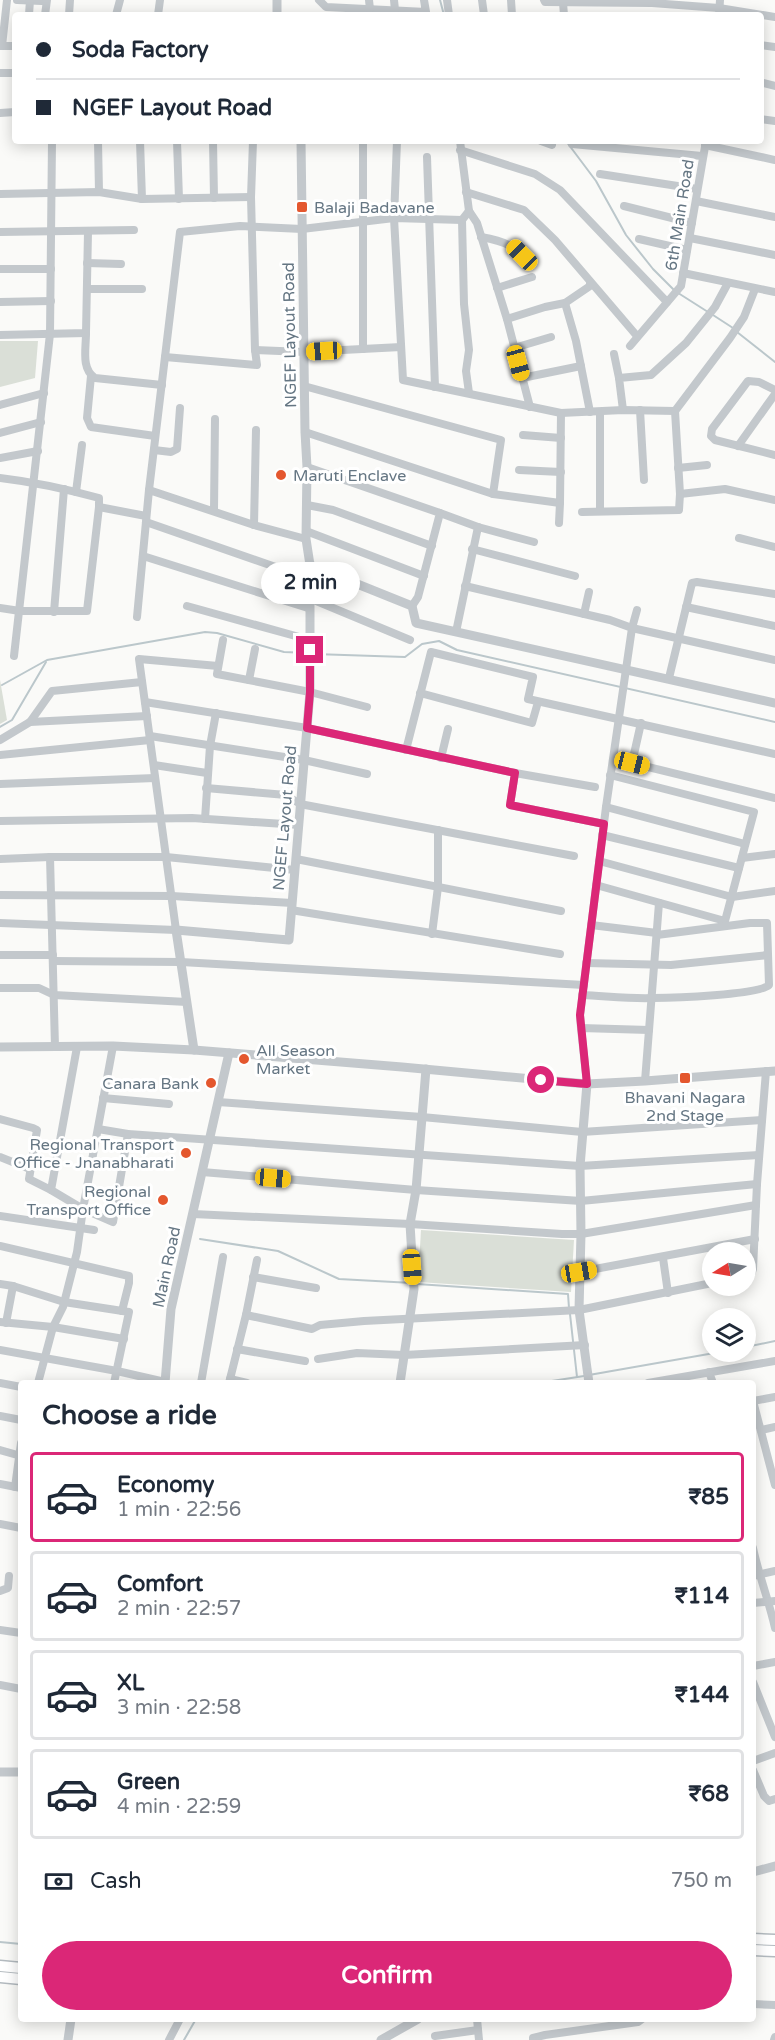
<!DOCTYPE html>
<html lang="en">
<head>
<meta charset="utf-8">
<style>
  :root { --surface:#fff; --page:#f2f2f3; --text:#1f2937; --muted:#747a83; --line:#e0e1e3; --accent:#db2777 }
  body { margin:0; font-family:"Varela Round",sans-serif; background:var(--page); color:var(--text); height:100vh; display:flex; flex-direction:column; font-size:22px; white-space:nowrap }
  * { box-sizing:border-box; margin:0 }
  p { font-size:20px; color:var(--muted) }
  .icon { flex:none; width:33px; height:33px; fill:none; stroke:currentColor; stroke-width:2; stroke-linecap:round; stroke-linejoin:round }
  .map { position:relative; flex:1; overflow:hidden }
  .drawer { position:absolute; left:18px; top:1380px; width:738px; height:642px; display:flex; flex-direction:column; background:var(--surface); border-radius:6px; box-shadow:0 3px 15px #0003 }
  .drawer>* { flex:none }
  .guide { position:absolute; left:12px; top:12px; width:752px; height:132px; border-radius:6px; box-shadow:0 3px 15px #0003; display:grid; align-content:center; height:132px; padding:0 24px; background:var(--surface) }
  .needle { width:39px; rotate:259deg }
  .controls { position:absolute; left:702px; top:1242px; display:grid; gap:12px }
  .controls a { display:grid; place-items:center; width:54px; height:54px; border-radius:50%; background:var(--surface); box-shadow:0 3px 15px #0003; font-size:30px }
  .end { position:absolute; width:27px; height:27px; margin:-14px; border:8px solid #db2777; background:#fff; box-shadow:0 0 0 3px #fff }
  .from { border-radius:50% }
  .bubble { position:absolute; height:42px; border-radius:21px; background:var(--surface); box-shadow:0 3px 15px #0003; font-size:20px; font-weight:700; line-height:42px; text-align:center }
  .car { position:absolute; width:18px; height:36px; margin:-18px -9px; border-radius:8px; box-shadow:0 0 4px 2px #0007; background:linear-gradient(#f5c518 24%,#345 0 40%,#f5c518 0 76%,#345 0 86%,#f5c518 0) }
  .guide b { display:flex; align-items:center; gap:21px; height:57px; font-size:22px }
  .guide b+b { border-top:2px solid var(--line) }
  .guide i { width:15px; height:15px; background:var(--text) }
  ul { padding:0; list-style:none }
  li { display:flex; align-items:center; gap:18px; height:90px; margin:0 12px 9px; padding:0 12px; border:3px solid var(--line); border-radius:6px }
  li div { flex:1 }
  li b { display:block; font-size:22px }
  li em { font-style:normal; font-weight:700 }
  li.on { border-color:var(--accent) }
  li>.icon { width:54px; height:54px; stroke-width:1.5 }
  h2 { padding:0 24px; font-size:27px; line-height:72px }
  .pay { display:flex; align-items:center; gap:15px; height:66px; padding:0 24px; font-size:22px }
  .pay p { margin-inline-start:auto }
  .cta { display:flex; gap:12px; margin-top:auto; padding:12px 24px }
  .cta a { flex:1; height:69px; border-radius:36px; background:var(--accent); color:#fff; font-size:24px; font-weight:700; line-height:69px; text-align:center }
  .map>svg:first-child { display:block }
  .green { fill:#dadfd7 }
  .lines { fill:none; stroke-linecap:round; stroke-linejoin:round }
  .stream { stroke:#bbc7cb; stroke-width:2 }
  .secondary-casing { stroke:#b3babf; stroke-width:13 }
  .minor { stroke:#c3c8cc; stroke-width:8 }
  .tertiary { stroke:#c3c8cc; stroke-width:9 }
  .secondary { stroke:#fff; stroke-width:10 }
  .route { stroke:#db2777; stroke-width:8 }
  .poi-dot { fill:#e4572e; stroke:#fff; stroke-width:2 }
  .labels { text-anchor:middle; stroke-width:6; stroke-linejoin:round; paint-order:stroke }
  .poi-label { font-size:16px; fill:#657683; stroke:#fff; text-anchor:start }
  .street-label { font-size:16px; fill:#657683; stroke:#fff }
</style>
</head>
<body>
<div class="map">
<svg width="775" height="2040" viewBox="0 0 775 2040">
  <rect width="100%" height="100%" fill="#fafaf8"/>
  <!-- green -->
  <g class="green">
    <polygon points="0,341 38,341 35,378 0,387"/>
    <polygon points="0,680 7,720 0,724"/>
    <polygon points="421,1230 574,1240 571,1292 418,1282"/>
  </g>
  <g class="lines">
    <!-- stream -->
    <g class="stream">
      <polyline points="440,0 444,15"/>
      <polyline points="566,141 596,181 626,235 653,269 675,291 708,312"/>
      <polyline points="713,315 733,328"/>
      <polyline points="737,332 775,362"/>
      <polyline points="314,654 405,657 422,644 439,641 457,650 775,722"/>
      <polyline points="2,685 47,660 205,632 217,633 284,652 309,653"/>
      <polyline points="0,727 12,720 46,662"/>
      <polyline points="200,1239 278,1251 339,1279 412,1283"/>
      <polyline points="417,1284 568,1294 569,1308"/>
      <polyline points="570,1314 577,1377"/>
      <polyline points="746,1347 775,1341"/>
      <polyline points="589,1375 720,1352"/>
      <polyline points="539,1383 584,1376"/>
      <polyline points="0,1942 21,1944"/>
      <polyline points="184,2040 196,2019"/>
    </g>
    <!-- secondary casing -->
    <g class="secondary-casing">
      <g id="secondary">
        <polyline points="753,1939 775,1940"/>
        <polyline points="753,1950 775,1951"/>
        <polyline points="0,1966 21,1968"/>
        <polyline points="0,1977 21,1979"/>
      </g>
    </g>
    <!-- minor -->
    <g class="minor">
      <polyline points="17,0 42,1"/>
      <polyline points="319,0 326,7 426,12 424,0"/>
      <polyline points="369,0 370,9"/>
      <polyline points="394,0 395,10"/>
      <polyline points="447,0 449,15"/>
      <polyline points="482,0 484,15"/>
      <polyline points="511,0 512,15"/>
      <polyline points="544,0 545,2 652,3 719,8 775,17"/>
      <polyline points="563,3 564,15"/>
      <polyline points="29,15 30,0"/>
      <polyline points="45,15 47,0"/>
      <polyline points="69,15 70,0"/>
      <polyline points="116,15 120,0"/>
      <polyline points="158,15 160,0"/>
      <polyline points="719,15 720,0"/>
      <polyline points="760,45 775,47"/>
      <polyline points="0,46 15,46"/>
      <polyline points="2,46 7,0"/>
      <polyline points="0,73 15,73"/>
      <polyline points="760,82 775,86"/>
      <polyline points="0,113 15,112"/>
      <polyline points="760,119 775,121"/>
      <polyline points="98,141 99,192"/>
      <polyline points="140,141 142,199"/>
      <polyline points="177,141 179,199"/>
      <polyline points="213,141 214,198"/>
      <polyline points="363,141 363,349"/>
      <polyline points="397,141 394,218 403,380 561,413 623,410 675,411"/>
      <polyline points="460,141 469,211 477,223 507,319 530,407"/>
      <polyline points="541,141 552,145"/>
      <polyline points="572,144 702,156"/>
      <polyline points="705,145 775,160"/>
      <polyline points="460,150 535,174 560,190 667,302"/>
      <polyline points="427,157 435,387"/>
      <polyline points="600,174 697,189"/>
      <polyline points="466,192 524,210 555,240 637,336"/>
      <polyline points="0,194 99,192 142,199 251,197"/>
      <polyline points="696,201 775,217"/>
      <polyline points="624,206 692,223"/>
      <polyline points="462,220 464,304 469,350 466,371 469,393"/>
      <polyline points="0,232 134,230"/>
      <path d="M481,237c27,5 31,8 50,27"/>
      <polyline points="690,238 775,255"/>
      <polyline points="639,239 687,250"/>
      <polyline points="87,263 121,264"/>
      <polyline points="0,269 51,269"/>
      <polyline points="683,273 775,292"/>
      <polyline points="497,288 532,277"/>
      <polyline points="87,289 142,289"/>
      <polyline points="0,302 51,301"/>
      <polyline points="565,303 590,286 590,283"/>
      <polyline points="507,319 545,307 565,303 576,341 590,412"/>
      <path d="M86,333c0,16 -5,36 9,45l67,7"/>
      <polyline points="0,335 86,333 88,232"/>
      <polyline points="630,346 681,286 706,141"/>
      <polyline points="514,348 551,337"/>
      <polyline points="255,350 304,352 401,347"/>
      <polyline points="614,354 619,378"/>
      <polyline points="165,357 257,365 255,350 251,197 253,141"/>
      <polyline points="91,376 87,418 91,427 155,436"/>
      <polyline points="522,378 581,366"/>
      <polyline points="304,386 501,440 493,494 305,432"/>
      <polyline points="775,390 759,382 748,381 712,429 711,436 715,440 775,455"/>
      <polyline points="0,405 44,393"/>
      <polyline points="623,410 619,378 651,375 686,343 715,307 728,283"/>
      <polyline points="640,410 644,480"/>
      <polyline points="675,411 730,338 744,317 755,289"/>
      <polyline points="0,433 41,422"/>
      <polyline points="523,435 561,438"/>
      <polyline points="738,446 775,394"/>
      <polyline points="154,450 171,452 177,449 180,408"/>
      <polyline points="0,458 38,451"/>
      <polyline points="307,467 440,513 418,597 412,606"/>
      <polyline points="678,468 707,465"/>
      <polyline points="519,470 561,472"/>
      <path d="M0,478c34,4 66,11 99,20v9l47,9"/>
      <polyline points="149,490 180,232 240,226 302,229 394,218 462,220 469,211"/>
      <polyline points="76,492 82,445"/>
      <polyline points="493,494 560,503 561,413"/>
      <polyline points="680,494 725,489 775,500"/>
      <polyline points="307,505 333,510 432,546"/>
      <polyline points="214,511 215,419"/>
      <polyline points="600,511 600,413"/>
      <polyline points="582,512 679,510 680,494 675,411"/>
      <polyline points="440,513 478,527 534,542"/>
      <polyline points="146,522 310,579"/>
      <polyline points="559,523 560,503"/>
      <polyline points="254,525 256,430"/>
      <polyline points="306,531 424,576"/>
      <polyline points="739,538 775,547"/>
      <polyline points="472,549 575,576"/>
      <polyline points="143,556 308,608"/>
      <polyline points="465,586 610,620 632,628 606,807 580,1015 581,1028"/>
      <polyline points="309,598 410,640"/>
      <polyline points="187,606 310,640"/>
      <polyline points="686,607 775,626"/>
      <polyline points="0,608 20,611 87,611 99,507"/>
      <polyline points="637,610 632,628 775,660"/>
      <polyline points="54,612 64,489"/>
      <polyline points="584,614 589,592"/>
      <polyline points="137,617 149,490 254,525 306,539"/>
      <polyline points="456,632 478,527"/>
      <polyline points="223,640 217,674 310,692 367,707"/>
      <polyline points="14,656 50,334 52,141"/>
      <polyline points="669,678 692,583 697,582 775,594"/>
      <polyline points="249,680 255,649"/>
      <polyline points="420,693 532,723 538,702"/>
      <polyline points="145,702 307,728 515,773 510,805 604,824"/>
      <polyline points="30,722 147,716"/>
      <polyline points="641,723 632,763 775,798"/>
      <polyline points="150,736 304,760 367,774"/>
      <polyline points="0,740 30,722 52,691 142,682"/>
      <polyline points="406,750 431,652 533,677 528,699 775,754"/>
      <polyline points="0,755 150,740"/>
      <polyline points="441,758 448,729"/>
      <polyline points="154,765 207,773"/>
      <polyline points="515,773 595,787"/>
      <polyline points="0,784 155,778"/>
      <polyline points="206,788 286,795 300,804 574,856"/>
      <polyline points="606,807 745,844"/>
      <polyline points="205,819 210,746 216,713"/>
      <polyline points="0,821 192,818 299,825"/>
      <polyline points="602,835 739,868"/>
      <polyline points="742,858 775,854"/>
      <polyline points="0,859 50,857"/>
      <polyline points="296,859 561,911"/>
      <polyline points="599,861 732,897 775,891"/>
      <polyline points="596,885 725,921 754,812 610,775"/>
      <polyline points="0,895 172,896 292,903"/>
      <polyline points="291,910 560,954"/>
      <polyline points="0,923 176,930 139,659 218,666"/>
      <polyline points="591,925 657,933"/>
      <polyline points="432,934 438,887 438,830"/>
      <polyline points="0,955 53,955"/>
      <polyline points="53,961 181,962 584,985"/>
      <polyline points="586,963 671,965 768,955"/>
      <polyline points="0,988 39,988 54,995 187,1002"/>
      <path d="M582,995c24,1 48,4 71,3 19,0 105,-3 116,-13l-2,-62h-17l-93,12"/>
      <polyline points="55,1047 50,857 166,857 295,870"/>
      <polyline points="77,1047 51,1190 83,1209 113,1222 128,1134"/>
      <polyline points="645,1081 659,903"/>
      <polyline points="587,1084 581,1028 649,1030"/>
      <polyline points="103,1098 169,1104"/>
      <polyline points="218,1102 422,1117 582,1132 762,1120"/>
      <polyline points="0,1119 33,1128 37,1130 29,1179 51,1190"/>
      <polyline points="98,1129 128,1134 580,1166 759,1155"/>
      <polyline points="0,1157 30,1169"/>
      <polyline points="202,1172 416,1190 581,1201 757,1184"/>
      <polyline points="193,1214 410,1224 562,1234 581,1234 756,1205"/>
      <polyline points="0,1216 94,1230"/>
      <polyline points="0,1246 129,1276 129,1283 122,1311"/>
      <polyline points="663,1258 668,1293"/>
      <polyline points="579,1272 755,1239"/>
      <polyline points="746,1276 751,1275 753,1269 757,1184 766,1071"/>
      <polyline points="253,1277 316,1288"/>
      <polyline points="0,1284 13,1286 64,1302 129,1312 114,1383"/>
      <polyline points="246,1315 312,1329 320,1325 364,1321 579,1310 712,1283"/>
      <polyline points="0,1322 53,1327 124,1339"/>
      <polyline points="6,1323 13,1286"/>
      <polyline points="237,1349 305,1361"/>
      <polyline points="0,1350 117,1371 165,1382"/>
      <polyline points="318,1359 357,1353 404,1355 585,1345"/>
      <polyline points="709,1372 713,1383"/>
      <polyline points="230,1379 247,1383"/>
      <polyline points="0,1383 21,1387"/>
      <polyline points="38,1383 53,1327 63,1307 77,1252 83,1209 113,1046"/>
      <polyline points="201,1383 223,1257"/>
      <polyline points="229,1383 246,1315 257,1260"/>
      <polyline points="648,1383 775,1361"/>
      <polyline points="753,1401 775,1485"/>
      <polyline points="753,1401 775,1397"/>
      <polyline points="0,1416 21,1420"/>
      <polyline points="761,1430 775,1427"/>
      <polyline points="0,1450 21,1456"/>
      <polyline points="0,1484 21,1488"/>
      <polyline points="15,1487 21,1443"/>
      <polyline points="0,1524 21,1528"/>
      <path d="M753,1548c6,28 16,53 22,80"/>
      <polyline points="753,1576 775,1571"/>
      <polyline points="0,1591 8,1588 9,1576"/>
      <polyline points="753,1603 775,1601"/>
      <polyline points="0,1630 21,1633"/>
      <polyline points="753,1666 775,1662"/>
      <polyline points="753,1682 775,1737"/>
      <polyline points="0,1685 21,1689"/>
      <polyline points="753,1761 775,1753"/>
      <polyline points="753,1770 764,1796 769,1801 775,1799"/>
      <polyline points="753,2004 775,2005"/>
      <polyline points="477,2019 479,2040"/>
      <polyline points="435,2036 478,2030"/>
      <polyline points="169,2040 180,2019"/>
      <polyline points="533,2040 533,2038 545,2035 638,2022 642,2019"/>
      <polyline points="774,2040 775,2037"/>
    </g>
    <!-- tertiary -->
    <g class="tertiary">
      <polyline points="277,15 277,0"/>
      <polyline points="310,565 412,606 416,623 775,703"/>
      <polyline points="0,1047 113,1046 194,1050 402,1067 587,1084 645,1081 775,1071"/>
      <polyline points="194,1050 176,930 289,940 310,692 310,565 306,539 307,467 305,432 301,141"/>
      <polyline points="587,1084 580,1166 581,1234 579,1310 589,1383"/>
      <polyline points="165,1383 171,1309 229,1053"/>
      <polyline points="400,1383 414,1289 410,1224 416,1190 426,1069"/>
      <polyline points="0,1772 21,1772"/>
      <polyline points="753,1872 775,1866"/>
      <polyline points="68,2040 71,2019"/>
      <polyline points="381,2040 418,2019"/>
    </g>
    <!-- secondary -->
    <use href="#secondary" class="secondary"/>
  </g>
  <g class="lines">
    <!-- route -->
    <polyline class="route" points="310,650 310,692 307,728 515,773 510,805 604,824 580,1015 587,1084 541,1080"/>
  </g>
  <!-- markers -->
  <g class="poi-dot">
    <rect x="296" y="201" width="12" height="12" rx="3"/>
    <circle cx="281" cy="475" r="6"/>
    <circle cx="244" cy="1059" r="6"/>
    <rect x="679" y="1072" width="12" height="12" rx="3"/>
    <circle cx="211" cy="1083" r="6"/>
    <circle cx="186" cy="1153" r="6"/>
    <circle cx="163" cy="1200" r="6"/>
  </g>
  <g class="labels">
    <!-- poi labels -->
    <g class="poi-label">
      <text x="314" y="213">Balaji Badavane</text>
      <text x="293" y="481">Maruti Enclave</text>
      <text x="256" y="1056">All Season<tspan x="256" dy="18">Market</tspan></text>
      <text x="199" y="1089" text-anchor="end">Canara Bank</text>
      <text x="685" y="1103" text-anchor="middle">Bhavani Nagara<tspan x="685" dy="18">2nd Stage</tspan></text>
      <text x="174" y="1150" text-anchor="end">Regional Transport<tspan x="174" dy="18">Office - Jnanabharati</tspan></text>
      <text x="151" y="1197" text-anchor="end">Regional<tspan x="151" dy="18">Transport Office</tspan></text>
    </g>
    <!-- street labels -->
    <g class="street-label">
      <text transform="translate(679 215) rotate(-81)" y="6">6th Main Road</text>
      <text transform="translate(289 335) rotate(-91)" y="6">NGEF Layout Road</text>
      <text transform="translate(284 818) rotate(-85)" y="6">NGEF Layout Road</text>
      <text transform="translate(166 1267) rotate(-78)" y="6">Main Road</text>
    </g>
  </g>
</svg>
<div class="controls">
<a><svg class="needle" viewBox="-14 -14 28 28"><path d="M0-13l5 13h-10z" fill="#e53935"/><path d="M0 13l5-13h-10z" fill="#747a83"/></svg></a>
<a><svg class="icon" aria-label="layers" viewBox="0 0 24 24"><path d="M12 4l9 5-9 5-9-5zM3 14l9 5 9-5"/></svg></a>
</div>
<i class="end from" style="left:541px;top:1080px"></i>
<i class="end" style="left:310px;top:650px"></i>
<div class="bubble" style="left:261px;top:562px;width:99px">2 min</div>
<i class="car" style="left:522px;top:255px;rotate:315deg"></i>
<i class="car" style="left:324px;top:351px;rotate:267deg"></i>
<i class="car" style="left:518px;top:363px;rotate:165deg"></i>
<i class="car" style="left:632px;top:763px;rotate:104deg"></i>
<i class="car" style="left:273px;top:1178px;rotate:95deg"></i>
<i class="car" style="left:412px;top:1267px;rotate:176deg"></i>
<i class="car" style="left:579px;top:1272px;rotate:80deg"></i>
<div class="guide">
<b><i class="from"></i>Soda Factory</b>
<b><i></i>NGEF Layout Road</b>
</div>
<section class="drawer">
<h2>Choose a ride</h2>
<ul>
<li class="on"><svg class="icon" aria-label="car" viewBox="0 0 24 24"><path d="M5 17H2v-5l4-1 3-4h7l3 4 3 1v5h-3M9 17h6M6 11h13"/><circle cx="7" cy="17" r="2"/><circle cx="17" cy="17" r="2"/></svg><div><b>Economy</b><p>1 min · 22:56</p></div><em>₹85</em></li>
<li><svg class="icon" aria-label="car" viewBox="0 0 24 24"><path d="M5 17H2v-5l4-1 3-4h7l3 4 3 1v5h-3M9 17h6M6 11h13"/><circle cx="7" cy="17" r="2"/><circle cx="17" cy="17" r="2"/></svg><div><b>Comfort</b><p>2 min · 22:57</p></div><em>₹114</em></li>
<li><svg class="icon" aria-label="car" viewBox="0 0 24 24"><path d="M5 17H2v-5l4-1 3-4h7l3 4 3 1v5h-3M9 17h6M6 11h13"/><circle cx="7" cy="17" r="2"/><circle cx="17" cy="17" r="2"/></svg><div><b>XL</b><p>3 min · 22:58</p></div><em>₹144</em></li>
<li><svg class="icon" aria-label="car" viewBox="0 0 24 24"><path d="M5 17H2v-5l4-1 3-4h7l3 4 3 1v5h-3M9 17h6M6 11h13"/><circle cx="7" cy="17" r="2"/><circle cx="17" cy="17" r="2"/></svg><div><b>Green</b><p>4 min · 22:59</p></div><em>₹68</em></li>
</ul>
<div class="pay"><svg class="icon" aria-label="cash" viewBox="0 0 24 24"><path d="M3 7h18v10H3z"/><circle cx="12" cy="12" r="2"/></svg>Cash<p>750 m</p></div>
<div class="cta"><a>Confirm</a></div>
</section>
</div>
</body>
</html>
